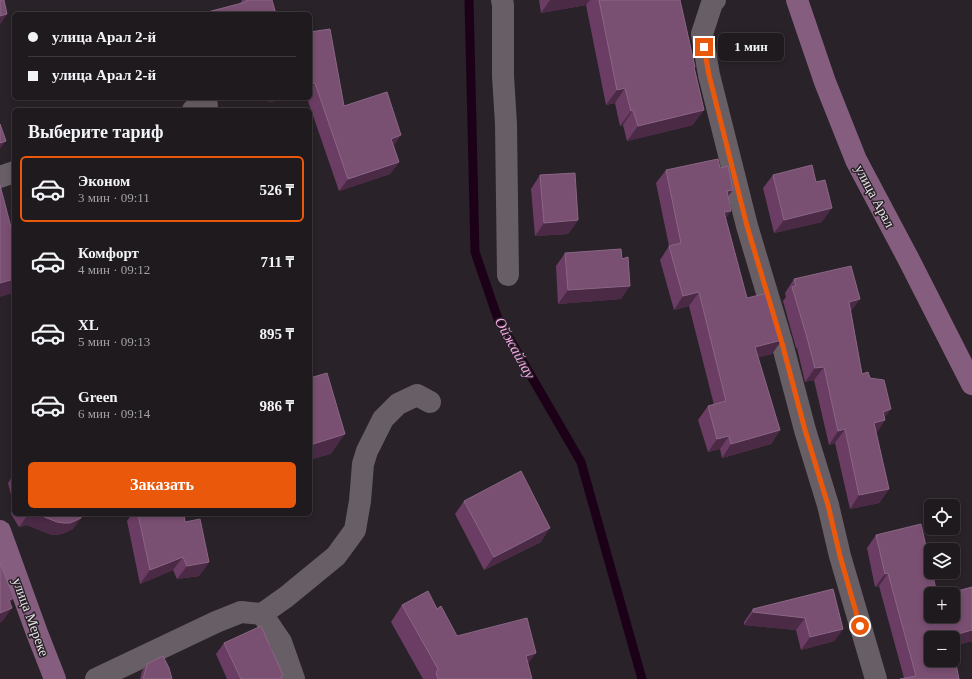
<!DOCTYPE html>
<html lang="ru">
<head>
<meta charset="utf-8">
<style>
  :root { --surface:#1f1a1e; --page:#2c272b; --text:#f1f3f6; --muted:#a1a1a4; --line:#3c383c; --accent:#ea580c }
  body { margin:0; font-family:"Times New Roman",serif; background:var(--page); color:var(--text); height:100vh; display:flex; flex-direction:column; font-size:15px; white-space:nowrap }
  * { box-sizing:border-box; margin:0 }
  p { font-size:13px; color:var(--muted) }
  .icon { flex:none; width:22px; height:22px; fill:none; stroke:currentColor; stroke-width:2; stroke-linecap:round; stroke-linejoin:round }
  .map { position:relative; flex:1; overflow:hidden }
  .side { position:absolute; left:12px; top:108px; width:300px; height:408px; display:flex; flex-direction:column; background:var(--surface); border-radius:6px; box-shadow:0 2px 6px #0003,0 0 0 1px var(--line) }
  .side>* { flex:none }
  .hud { position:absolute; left:12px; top:12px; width:300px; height:88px; border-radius:6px; box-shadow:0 2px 6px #0003,0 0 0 1px var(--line); display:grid; align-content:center; height:88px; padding:0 16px; background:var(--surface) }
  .fabs { position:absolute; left:924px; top:499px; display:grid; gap:8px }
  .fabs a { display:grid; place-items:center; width:36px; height:36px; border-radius:6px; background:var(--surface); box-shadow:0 2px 6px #0003,0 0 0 1px var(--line); font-size:20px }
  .end { position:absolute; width:18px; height:18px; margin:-9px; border:5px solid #ea580c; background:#fff; box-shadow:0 0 0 2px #fff }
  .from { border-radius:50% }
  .bubble { position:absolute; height:28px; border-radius:6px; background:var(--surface); box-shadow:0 2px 6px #0003,0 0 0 1px var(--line); font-size:13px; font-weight:700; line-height:28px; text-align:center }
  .hud b { display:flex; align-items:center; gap:14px; height:38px; font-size:15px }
  .hud b+b { border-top:1px solid var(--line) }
  .hud i { width:10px; height:10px; background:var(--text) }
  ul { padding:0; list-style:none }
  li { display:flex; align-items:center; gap:12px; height:66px; margin:0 8px 6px; padding:0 8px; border:2px solid transparent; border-radius:6px }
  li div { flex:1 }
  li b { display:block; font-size:15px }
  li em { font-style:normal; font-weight:700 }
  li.current { border-color:var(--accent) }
  li>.icon { width:36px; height:36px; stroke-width:1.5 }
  h2 { padding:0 16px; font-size:18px; line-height:48px }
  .action { display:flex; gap:8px; margin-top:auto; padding:8px 16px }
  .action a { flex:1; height:46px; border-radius:6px; background:var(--accent); color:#fff; font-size:16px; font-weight:700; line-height:46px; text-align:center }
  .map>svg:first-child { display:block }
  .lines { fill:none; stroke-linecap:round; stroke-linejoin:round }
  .stream { stroke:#1c0018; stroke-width:9 }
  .street { stroke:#685f66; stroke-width:22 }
  .secondary { stroke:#855e7f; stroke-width:22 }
  .wall { fill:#6c3d64 }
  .shaded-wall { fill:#4b2a46 }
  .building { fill:#794f72; stroke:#8b6685 }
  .route { stroke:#ea580c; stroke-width:5 }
  .labels { text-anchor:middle; stroke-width:3; stroke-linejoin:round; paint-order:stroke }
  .street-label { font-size:14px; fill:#eae5e9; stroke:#292228 }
  .water-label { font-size:15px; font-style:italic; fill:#f8aaea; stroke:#292228 }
</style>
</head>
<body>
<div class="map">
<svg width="972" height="679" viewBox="0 0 972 679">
  <rect width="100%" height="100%" fill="#292228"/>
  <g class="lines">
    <!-- stream -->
    <polyline class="stream" points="469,0 475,252 498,319 581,462 642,679"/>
    <!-- street -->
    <g class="street">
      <polyline points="502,0 503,5 503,76 506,124 508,275"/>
      <polyline points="715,0 712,3 702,34 709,75 747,226 782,343 805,430 828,505 840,556 876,679"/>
      <polyline points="193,110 207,105"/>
      <polyline points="0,177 14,172"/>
      <polyline points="262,614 281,642 294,679"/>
      <polyline points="96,679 216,622 241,612 262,614 286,597 336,556 355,530 360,501 363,464 367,451 383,419 398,404 417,395 430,402"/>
    </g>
    <!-- secondary -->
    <g class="secondary">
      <polyline points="797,0 825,82 856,160 909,260 972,384"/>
      <polyline points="0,531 37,633 55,679"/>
    </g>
  </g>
  <!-- wall -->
  <g class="wall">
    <polygon points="242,0 272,0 240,4"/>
    <polygon points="539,0 680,0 694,68 693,125 627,141 623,125 620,126 615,103 606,105 586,5 541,13"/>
    <polygon points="310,32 344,106 394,146 399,162 390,174 339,191 307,98 310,98"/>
    <polygon points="268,98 293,98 269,102"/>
    <polygon points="720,168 733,190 728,196 726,219 747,298 772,354 758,357 780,430 771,444 722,458 720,449 708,452 698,420 708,406 714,405 689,306 674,310 660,260 669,246 656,183 666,170"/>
    <polygon points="540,175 578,220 568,234 535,236 531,189"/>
    <polygon points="773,175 822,222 774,233 763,188"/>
    <polygon points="565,253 621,299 558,304 556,266"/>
    <polygon points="794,279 851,312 862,374 870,378 885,420 876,433 889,489 879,503 850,509 835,443 829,445 814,380 805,382 797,348 796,348 783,301 786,297 785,293"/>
    <polygon points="14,474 14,514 81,514 73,529 62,534 56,535 49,534 27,525 19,527 11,514 11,495 8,483"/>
    <polygon points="464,501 541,542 484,570 455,514"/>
    <polygon points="132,514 184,514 185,522 209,562 199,576 177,579 173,570 140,584 127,521"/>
    <polygon points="876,535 931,616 972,587 972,641 957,645 953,650 959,679 904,678 879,586 875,587 867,548"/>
    <polygon points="833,589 843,629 834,641 801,650 796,630 744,625 744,622 753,609"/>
    <polygon points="402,605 437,609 457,636 528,664 532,679 423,679 391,622"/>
    <polygon points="224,643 283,675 281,677 282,679 227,679 216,654"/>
    <polygon points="147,664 172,679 140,679 142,671"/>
  </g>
  <!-- shaded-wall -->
  <g class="shaded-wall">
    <polygon points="550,0 590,0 586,5 541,13"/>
    <polygon points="7,14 0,25 0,16"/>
    <polygon points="315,83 310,90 310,84"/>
    <polygon points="625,88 615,103 606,105 617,90"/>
    <polygon points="272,98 293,98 269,102"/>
    <polygon points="633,110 623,125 620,126 631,111"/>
    <polygon points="704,110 693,125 627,141 638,126"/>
    <polygon points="401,135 393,147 391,139"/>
    <polygon points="6,141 0,149 0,143"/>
    <polygon points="399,162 390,174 339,191 348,179"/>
    <polygon points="733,190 723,203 727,191"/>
    <polygon points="832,208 822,222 774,233 784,220"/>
    <polygon points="731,211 722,224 724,212"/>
    <polygon points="578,220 568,234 535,236 544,223"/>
    <polygon points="14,279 14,293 0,297 0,283"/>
    <polygon points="630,286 621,299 558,304 568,290"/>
    <polygon points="699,292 689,306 674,310 683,296"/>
    <polygon points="860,299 850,313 849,302"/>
    <polygon points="782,340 772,354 746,361 755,347"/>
    <polygon points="824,367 814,380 805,382 815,368"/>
    <polygon points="891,409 883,420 885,420 876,434 874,423 883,412"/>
    <polygon points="845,429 835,443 829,445 838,431"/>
    <polygon points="780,430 771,444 722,458 731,444"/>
    <polygon points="345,434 331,454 310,460 310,445"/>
    <polygon points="729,436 720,449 708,452 717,439"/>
    <polygon points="889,489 879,503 850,509 859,495"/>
    <polygon points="33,514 37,514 81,518 73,529 62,534 56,535 49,534 27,525 19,527 27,516"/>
    <polygon points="550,528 541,542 484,570 494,557"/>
    <polygon points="183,557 173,570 140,584 150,570"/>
    <polygon points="209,562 199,576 177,579 187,566"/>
    <polygon points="888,573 879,586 875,587 885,574"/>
    <polygon points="14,598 5,611 12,608 2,622 0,623 0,613 9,600"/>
    <polygon points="753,612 805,618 796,630 744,625"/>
    <polygon points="843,629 834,641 801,650 810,637"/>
    <polygon points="972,630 972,641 957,645 953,650 953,641 958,634"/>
    <polygon points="536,653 524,670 526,656"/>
  </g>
  <!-- building -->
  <g class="building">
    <polygon points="0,0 4,0 7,14 0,16"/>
    <polygon points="246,0 272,0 276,14 200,14 246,2"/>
    <polygon points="599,0 680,0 695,67 694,67 704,110 638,126 633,110 631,111 625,88 617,90"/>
    <polygon points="330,29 344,106 387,92 401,135 391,139 399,162 348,179 315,83 310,84 310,32"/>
    <polygon points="0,124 6,141 0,143"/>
    <polygon points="718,159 720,168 728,166 733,190 727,191 731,211 724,212 747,298 768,293 782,340 755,347 780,430 731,444 729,436 717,439 708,406 726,401 699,292 683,296 669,246 681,243 666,170"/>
    <polygon points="812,165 816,182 825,180 832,208 784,220 773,175"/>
    <polygon points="575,173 578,220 544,223 540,175"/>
    <polygon points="0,185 13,235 14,235 14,279 0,283"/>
    <polygon points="621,249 622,259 628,257 630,286 568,290 565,253"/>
    <polygon points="851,266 860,299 849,302 862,374 868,372 870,378 884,380 891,409 883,412 885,420 874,423 889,489 859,495 845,429 838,431 824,367 815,368 806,334 792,287 796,286 794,279"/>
    <polygon points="327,373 345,434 310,445 310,378"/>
    <polygon points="521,471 550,528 494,557 464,501"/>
    <polygon points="26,514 33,514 27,516"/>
    <polygon points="37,514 81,514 81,518 70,523 64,523 57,522"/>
    <polygon points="138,514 184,514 185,522 200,519 209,562 187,566 183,557 150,570"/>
    <polygon points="921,524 931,569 931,572 932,572 937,594 931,594 931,616 953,616 953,594 946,594 972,587 972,630 958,634 960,641 953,642 953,638 931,638 931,660 953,660 953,649 959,679 900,679 916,676 888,573 885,574 876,535"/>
    <polygon points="0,563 14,598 9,600 12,608 0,613"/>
    <polygon points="833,589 843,629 810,637 805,618 753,612 753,609"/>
    <polygon points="428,591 437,609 441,606 457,636 527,618 536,653 526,656 532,679 438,679 436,673 438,669 402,605"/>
    <polygon points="261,626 283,675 281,676 282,679 241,679 224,643"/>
    <polygon points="163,656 169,668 172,679 143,679 147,664"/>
  </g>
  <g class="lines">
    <!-- route -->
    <polyline class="route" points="704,47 709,75 747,226 782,343 805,430 828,505 840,556 860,626"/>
  </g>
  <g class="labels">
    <!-- street labels -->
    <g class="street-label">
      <text transform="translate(875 196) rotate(62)" y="5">улица Арал</text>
      <text transform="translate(31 617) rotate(70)" y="5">улица Мереке</text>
    </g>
    <!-- water labels -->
    <g class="water-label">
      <text transform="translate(515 348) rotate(61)" y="5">Ойжайлау</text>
    </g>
  </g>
</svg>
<div class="fabs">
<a><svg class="icon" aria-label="locate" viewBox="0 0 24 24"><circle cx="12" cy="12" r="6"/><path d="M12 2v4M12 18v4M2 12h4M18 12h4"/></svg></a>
<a><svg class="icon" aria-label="layers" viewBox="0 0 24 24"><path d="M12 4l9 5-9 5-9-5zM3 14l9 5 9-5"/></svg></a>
<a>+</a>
<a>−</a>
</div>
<i class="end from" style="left:860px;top:626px"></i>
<i class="end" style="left:704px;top:47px"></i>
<div class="bubble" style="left:718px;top:33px;width:66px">1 мин</div>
<div class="hud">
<b><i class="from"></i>улица Арал 2-й</b>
<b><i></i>улица Арал 2-й</b>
</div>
<section class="side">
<h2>Выберите тариф</h2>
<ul>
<li class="current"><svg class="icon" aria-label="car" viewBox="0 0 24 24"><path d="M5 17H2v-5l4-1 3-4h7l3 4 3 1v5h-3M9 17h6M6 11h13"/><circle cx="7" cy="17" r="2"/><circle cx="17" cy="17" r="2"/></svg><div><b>Эконом</b><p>3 мин · 09:11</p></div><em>526 ₸</em></li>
<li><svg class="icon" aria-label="car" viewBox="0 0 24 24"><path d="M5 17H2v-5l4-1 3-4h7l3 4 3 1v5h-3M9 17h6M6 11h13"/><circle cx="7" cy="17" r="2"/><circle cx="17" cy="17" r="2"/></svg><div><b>Комфорт</b><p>4 мин · 09:12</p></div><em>711 ₸</em></li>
<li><svg class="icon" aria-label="car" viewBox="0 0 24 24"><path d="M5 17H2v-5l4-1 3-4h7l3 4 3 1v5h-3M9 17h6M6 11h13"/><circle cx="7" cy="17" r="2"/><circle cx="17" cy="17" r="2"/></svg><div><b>XL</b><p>5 мин · 09:13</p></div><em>895 ₸</em></li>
<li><svg class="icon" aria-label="car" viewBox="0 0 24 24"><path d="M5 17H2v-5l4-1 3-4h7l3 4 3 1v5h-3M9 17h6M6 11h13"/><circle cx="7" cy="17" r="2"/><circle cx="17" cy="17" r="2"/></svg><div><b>Green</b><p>6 мин · 09:14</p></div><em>986 ₸</em></li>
</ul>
<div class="action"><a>Заказать</a></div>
</section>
</div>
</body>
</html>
